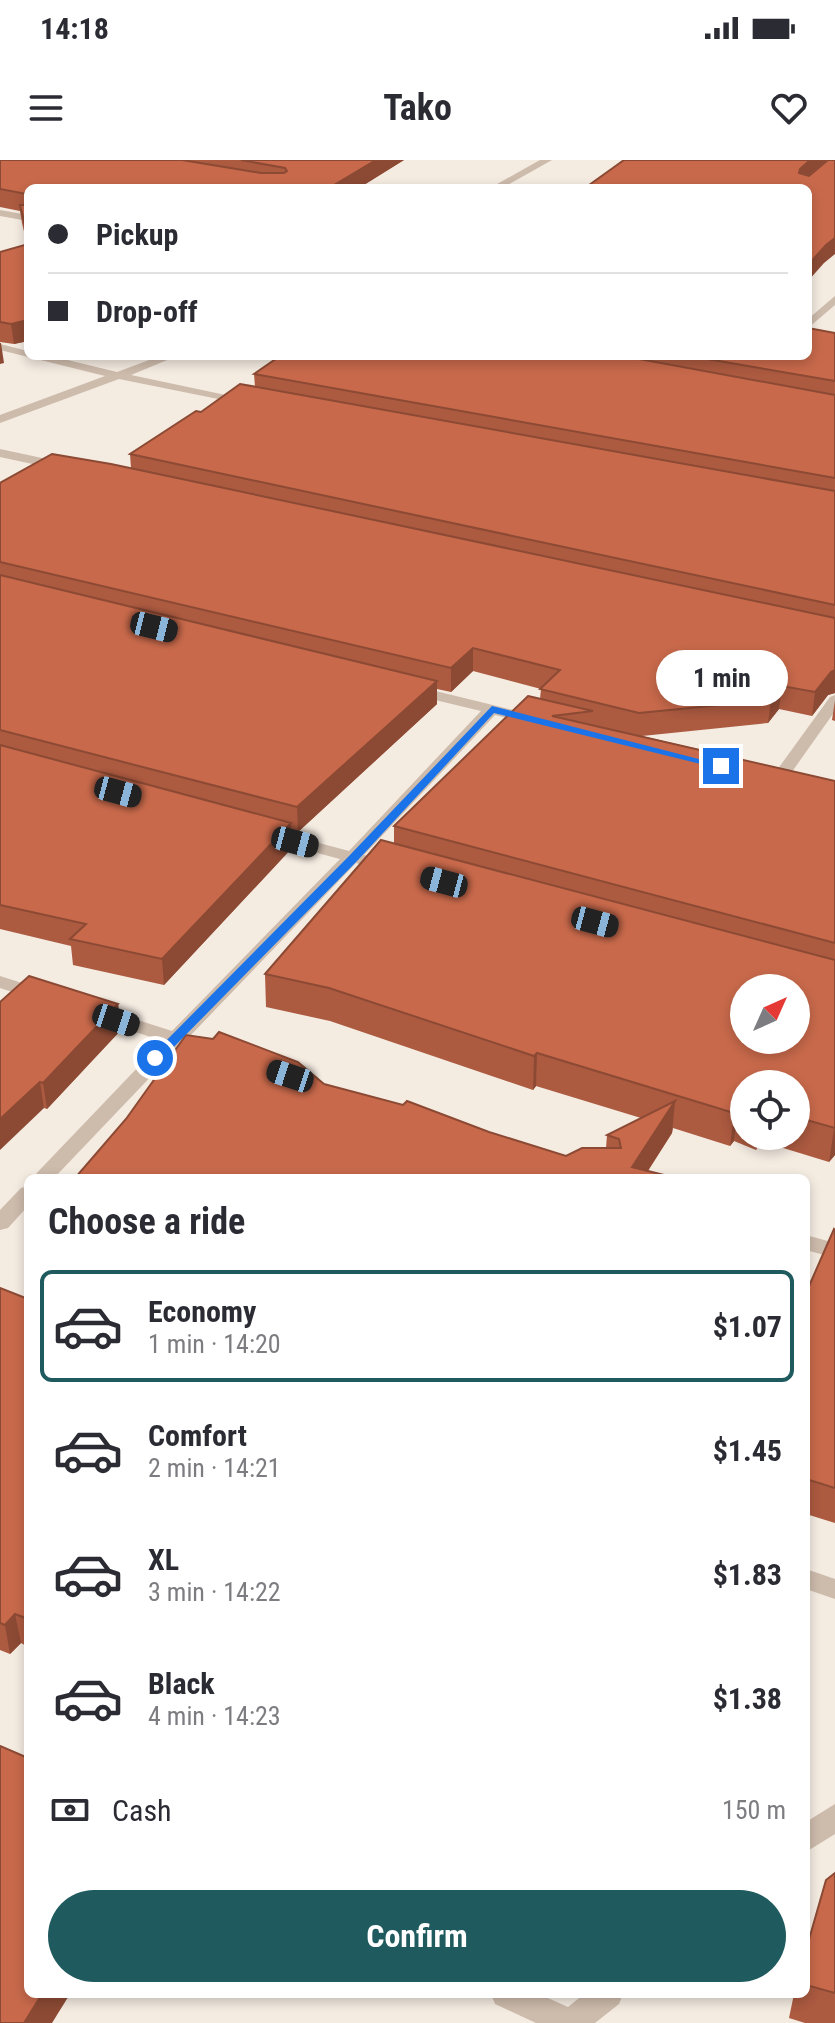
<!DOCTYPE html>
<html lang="en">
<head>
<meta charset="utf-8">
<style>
  :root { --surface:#fff; --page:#f2f2f3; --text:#2b2b33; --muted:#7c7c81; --line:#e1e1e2; --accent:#1f5a5e }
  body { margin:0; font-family:"Roboto Condensed",sans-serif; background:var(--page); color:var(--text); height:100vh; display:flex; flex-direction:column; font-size:30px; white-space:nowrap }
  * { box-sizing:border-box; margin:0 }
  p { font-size:26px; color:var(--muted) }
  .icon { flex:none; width:44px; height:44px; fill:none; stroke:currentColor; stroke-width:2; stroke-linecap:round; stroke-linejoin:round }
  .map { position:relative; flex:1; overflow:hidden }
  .side { position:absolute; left:24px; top:1014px; width:786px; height:824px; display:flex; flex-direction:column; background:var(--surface); border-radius:12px; box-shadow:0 4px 12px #0003 }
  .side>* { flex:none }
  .hud { position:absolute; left:24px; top:24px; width:788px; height:176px; border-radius:12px; box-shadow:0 4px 12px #0003; display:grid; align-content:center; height:176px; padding:0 24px; background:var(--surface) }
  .needle { width:52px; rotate:45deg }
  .tools { position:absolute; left:730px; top:814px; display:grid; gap:16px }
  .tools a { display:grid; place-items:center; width:80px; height:80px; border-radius:50%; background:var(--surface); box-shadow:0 4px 12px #0003; font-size:40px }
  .end { position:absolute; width:36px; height:36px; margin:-18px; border:10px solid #1a73e8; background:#fff; box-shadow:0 0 0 4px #fff }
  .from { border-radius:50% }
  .bubble { position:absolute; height:56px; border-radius:28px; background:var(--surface); box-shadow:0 4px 12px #0003; font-size:26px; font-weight:700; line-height:56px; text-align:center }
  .car { position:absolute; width:24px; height:48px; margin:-24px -12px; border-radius:10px; box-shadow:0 0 6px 2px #0007; background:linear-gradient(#222 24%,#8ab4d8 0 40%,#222 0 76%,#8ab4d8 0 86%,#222 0) }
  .hud b { display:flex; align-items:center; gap:28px; height:76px; font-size:30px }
  .hud b+b { border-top:2px solid var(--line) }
  .hud i { width:20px; height:20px; background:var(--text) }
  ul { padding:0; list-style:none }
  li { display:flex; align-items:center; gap:24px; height:112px; margin:0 16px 12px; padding:0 8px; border:4px solid transparent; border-radius:12px }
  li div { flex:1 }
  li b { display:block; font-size:30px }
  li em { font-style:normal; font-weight:700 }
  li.on { border-color:var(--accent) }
  li>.icon { width:72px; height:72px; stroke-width:1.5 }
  h2 { padding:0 24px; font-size:36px; line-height:96px }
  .pay { display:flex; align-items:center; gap:20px; height:88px; padding:0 24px; font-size:30px }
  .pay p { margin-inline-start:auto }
  .primary-button { display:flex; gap:16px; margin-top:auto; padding:16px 24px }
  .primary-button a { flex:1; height:92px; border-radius:48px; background:var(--accent); color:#fff; font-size:32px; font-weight:700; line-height:92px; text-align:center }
  .status { display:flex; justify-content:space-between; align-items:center; height:56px; padding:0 40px; background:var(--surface); direction:ltr }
  .status svg { height:22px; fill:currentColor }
  header { display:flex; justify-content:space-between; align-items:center; height:104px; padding:0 24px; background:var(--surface); font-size:36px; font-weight:700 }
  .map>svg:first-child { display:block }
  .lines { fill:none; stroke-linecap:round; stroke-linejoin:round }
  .minor { fill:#cdbbac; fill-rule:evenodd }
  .wall { fill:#ac5a40; fill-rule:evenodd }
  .shaded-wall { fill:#8c4a34 }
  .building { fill:#c8694b; stroke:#8c4a34; stroke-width:2; fill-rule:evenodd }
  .route { fill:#1a73e8 }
</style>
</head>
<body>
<div class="status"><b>14:18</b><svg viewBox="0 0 49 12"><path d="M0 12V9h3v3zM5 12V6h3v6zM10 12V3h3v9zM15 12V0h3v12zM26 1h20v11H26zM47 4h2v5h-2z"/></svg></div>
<header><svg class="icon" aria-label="menu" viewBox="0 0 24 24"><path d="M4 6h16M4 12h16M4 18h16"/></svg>Tako<svg class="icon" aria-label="heart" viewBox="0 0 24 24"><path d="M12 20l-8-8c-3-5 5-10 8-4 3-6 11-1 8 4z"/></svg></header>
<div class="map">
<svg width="835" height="1863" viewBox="0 0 835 1863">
  <rect width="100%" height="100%" fill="#f4ebe1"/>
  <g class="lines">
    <!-- minor -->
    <g class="minor">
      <polygon points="540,0 552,0 502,28 490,28"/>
      <polygon points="0,50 28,55 28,61 0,56"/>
      <polygon points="835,136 835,145 808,168 808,159"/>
      <polygon points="0,184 28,191 28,196 51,196 117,212 160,196 177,196 131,215 254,241 248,245 119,219 0,263 0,255 105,216 0,190"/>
      <polygon points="0,289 70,304 71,307 65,311 0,297"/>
      <polygon points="411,525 542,557 544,560 536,565 495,555 364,695 396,703 399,707 396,711 390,712 356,703 189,877 195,882 192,886 179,887 54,1018 32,1018 163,881 86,856 83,852 86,848 100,848 172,871 340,699 261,678 258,674 261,670 267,669 349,691 481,551 406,533 403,530"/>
      <polygon points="835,535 835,551 784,623 772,623 770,620 772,617 830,537"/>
      <polygon points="0,816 47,831 49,835 40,841 0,828"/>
      <polygon points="28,1026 28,1046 8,1068 0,1070 0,1050 21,1028"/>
      <polygon points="806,1075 835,1083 835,1098 806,1090"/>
      <polygon points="806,1409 835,1419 835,1439 806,1429"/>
      <polygon points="835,1644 835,1674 806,1692 806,1662"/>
      <polygon points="491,1834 539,1834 568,1847 584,1834 623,1834 619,1844 595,1863 536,1863 495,1844"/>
    </g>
  </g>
  <!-- wall -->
  <g class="wall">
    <polygon points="0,0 404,0 359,28 28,28 28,181 14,184 0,182 0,92 27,84 22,63 20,51 0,47"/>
    <path d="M835,173v360l-7,2 -16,21 -33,-7 -11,14 -126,13 193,45v374l-6,7 -69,-21 -4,9 -22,-9 -4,5 -57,-18 -1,5 -24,38 -573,7 249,-94 242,72 40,-8 1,-13 34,-17 -105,-32 -3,4 -203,-69 -64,-14 -1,-33 129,-130v-18l146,-127 1,-10 -68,-18 -22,21 -14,-3v15l-139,128 -7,-2 1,18 -128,137 -91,-20 -2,-19 -71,-17v-446l131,-15 -1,-14 71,-42 54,-25 -1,-13 26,-18h528zM744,924h52v52h-52z"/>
    <polygon points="835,540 835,561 832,560"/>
    <polygon points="0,842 118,844 121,870 47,949 44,948"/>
    <polygon points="835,1070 835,1363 806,1354 806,1133"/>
    <polygon points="0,1128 28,1139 28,1487 21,1483 10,1494 0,1490"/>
    <polygon points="835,1713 835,1863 805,1863 789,1858 794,1834 806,1834 806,1790"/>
  </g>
  <!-- shaded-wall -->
  <g class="shaded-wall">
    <polygon points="376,0 404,0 359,28 329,28"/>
    <polygon points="810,0 827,0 798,26 800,9"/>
    <polygon points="835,78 835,94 824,103 808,121 808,105 826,85"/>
    <polygon points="28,160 28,181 14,184 11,164"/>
    <polygon points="0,183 1,183 4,203 0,204"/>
    <polygon points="473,488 473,511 451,532 451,508"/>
    <polygon points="835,510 835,533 828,535 812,556 815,532 831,512"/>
    <polygon points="437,521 437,544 298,672 297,647"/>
    <polygon points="782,526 779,549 768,563 771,540"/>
    <polygon points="291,663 292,688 164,825 162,799"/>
    <polygon points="118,844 121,870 47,949 43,923"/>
    <polygon points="537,893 536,926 533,930 534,896"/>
    <polygon points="40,922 44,948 0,990 0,959"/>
    <polygon points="675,941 672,973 643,1018 632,1007"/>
    <polygon points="738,947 734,981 730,986 734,953"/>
    <polygon points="835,968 835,995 829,1002 834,969"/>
    <polygon points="758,976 760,976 760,981 756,990"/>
    <polygon points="15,1454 21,1483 10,1494 5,1465"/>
    <polygon points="42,1834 70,1834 52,1863 24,1863"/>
  </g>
  <!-- building -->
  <g class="building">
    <polygon points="0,0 182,0 261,13 284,13 287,11 285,8 241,0 376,0 329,28 28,28 28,78 20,45 28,45 27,34 0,29"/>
    <polygon points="624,0 810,0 800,9 799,13 809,16 828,0 835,0 835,78 826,85 808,105 808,28 585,28"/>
    <polygon points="28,84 28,160 11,164 0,162 0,92"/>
    <polygon points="808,168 835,173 835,221 690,196 808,196"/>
    <polygon points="280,196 623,196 835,235 835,318 254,214"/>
    <polygon points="240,224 835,331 835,445 130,294 196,251 201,252"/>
    <polygon points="52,294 111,304 835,458 835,510 831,512 815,532 782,526 771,540 639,553 540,529 560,510 473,488 451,508 0,402 0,323"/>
    <polygon points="0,415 437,521 297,647 0,570"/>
    <polygon points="528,536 593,551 552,556 835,621 835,783 394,666"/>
    <polygon points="0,585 291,663 162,799 70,779 86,764 0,745"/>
    <path d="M381,680l454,120v168l-39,-11v-33h-52v25l-6,-2 -4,6 -197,-60 -3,3 -205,-68 -64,-14zM744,828h52v52h-52z"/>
    <polygon points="29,816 118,844 43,923 40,922 0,959 0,842"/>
    <polygon points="219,872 298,902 324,924 403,945 407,941 489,972 566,996 582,988 621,988 619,979 607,975 675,941 632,1007 676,1018 75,1018 126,959 186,875 213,879"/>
    <polygon points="834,1069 835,1070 835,1328 806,1319 806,1133"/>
    <polygon points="0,1128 28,1139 28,1459 15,1454 5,1465 0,1463"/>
    <polygon points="0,1586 28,1598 28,1834 42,1834 24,1863 0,1863"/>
    <polygon points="835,1713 835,1833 806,1825 806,1790 826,1720"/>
  </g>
  <!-- route -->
  <polygon class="route" points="492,546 726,606 721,609 494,553 358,700 160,901 151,901 151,896 350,695"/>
</svg>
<div class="tools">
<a><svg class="needle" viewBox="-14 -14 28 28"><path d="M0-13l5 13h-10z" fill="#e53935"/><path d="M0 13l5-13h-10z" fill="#7c7c81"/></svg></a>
<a><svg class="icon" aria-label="locate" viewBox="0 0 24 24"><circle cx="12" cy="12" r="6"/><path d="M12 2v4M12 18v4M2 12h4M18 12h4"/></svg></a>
</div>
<i class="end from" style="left:155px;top:898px"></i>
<i class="end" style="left:721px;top:606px"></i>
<div class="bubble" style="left:656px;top:490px;width:132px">1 min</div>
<i class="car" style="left:154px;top:467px;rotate:104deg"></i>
<i class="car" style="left:118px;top:632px;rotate:105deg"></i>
<i class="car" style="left:295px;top:682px;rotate:105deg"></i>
<i class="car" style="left:444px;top:722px;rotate:285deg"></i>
<i class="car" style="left:595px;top:762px;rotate:105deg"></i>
<i class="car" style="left:116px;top:860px;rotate:108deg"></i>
<i class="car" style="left:290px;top:916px;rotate:288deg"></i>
<div class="hud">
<b><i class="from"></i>Pickup</b>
<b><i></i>Drop-off</b>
</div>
<section class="side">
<h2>Choose a ride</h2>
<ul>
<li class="on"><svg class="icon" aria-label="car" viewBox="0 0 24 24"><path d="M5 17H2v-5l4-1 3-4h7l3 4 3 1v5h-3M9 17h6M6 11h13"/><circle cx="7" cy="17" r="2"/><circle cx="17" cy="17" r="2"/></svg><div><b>Economy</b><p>1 min · 14:20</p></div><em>$1.07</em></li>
<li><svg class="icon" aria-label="car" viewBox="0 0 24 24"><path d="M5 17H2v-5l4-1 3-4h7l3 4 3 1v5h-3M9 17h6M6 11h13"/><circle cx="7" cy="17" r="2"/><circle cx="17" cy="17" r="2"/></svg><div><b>Comfort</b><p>2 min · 14:21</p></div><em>$1.45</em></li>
<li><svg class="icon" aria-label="car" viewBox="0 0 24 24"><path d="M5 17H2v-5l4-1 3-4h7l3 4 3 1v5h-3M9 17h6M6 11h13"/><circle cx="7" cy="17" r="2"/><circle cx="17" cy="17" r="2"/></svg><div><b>XL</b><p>3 min · 14:22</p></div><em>$1.83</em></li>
<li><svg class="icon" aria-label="car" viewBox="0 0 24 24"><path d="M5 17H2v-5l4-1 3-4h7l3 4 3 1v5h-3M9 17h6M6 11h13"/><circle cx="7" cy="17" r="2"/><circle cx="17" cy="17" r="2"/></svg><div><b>Black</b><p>4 min · 14:23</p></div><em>$1.38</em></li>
</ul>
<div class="pay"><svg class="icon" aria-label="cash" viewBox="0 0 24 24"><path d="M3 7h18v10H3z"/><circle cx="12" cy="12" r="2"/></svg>Cash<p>150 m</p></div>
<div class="primary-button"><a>Confirm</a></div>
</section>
</div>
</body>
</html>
